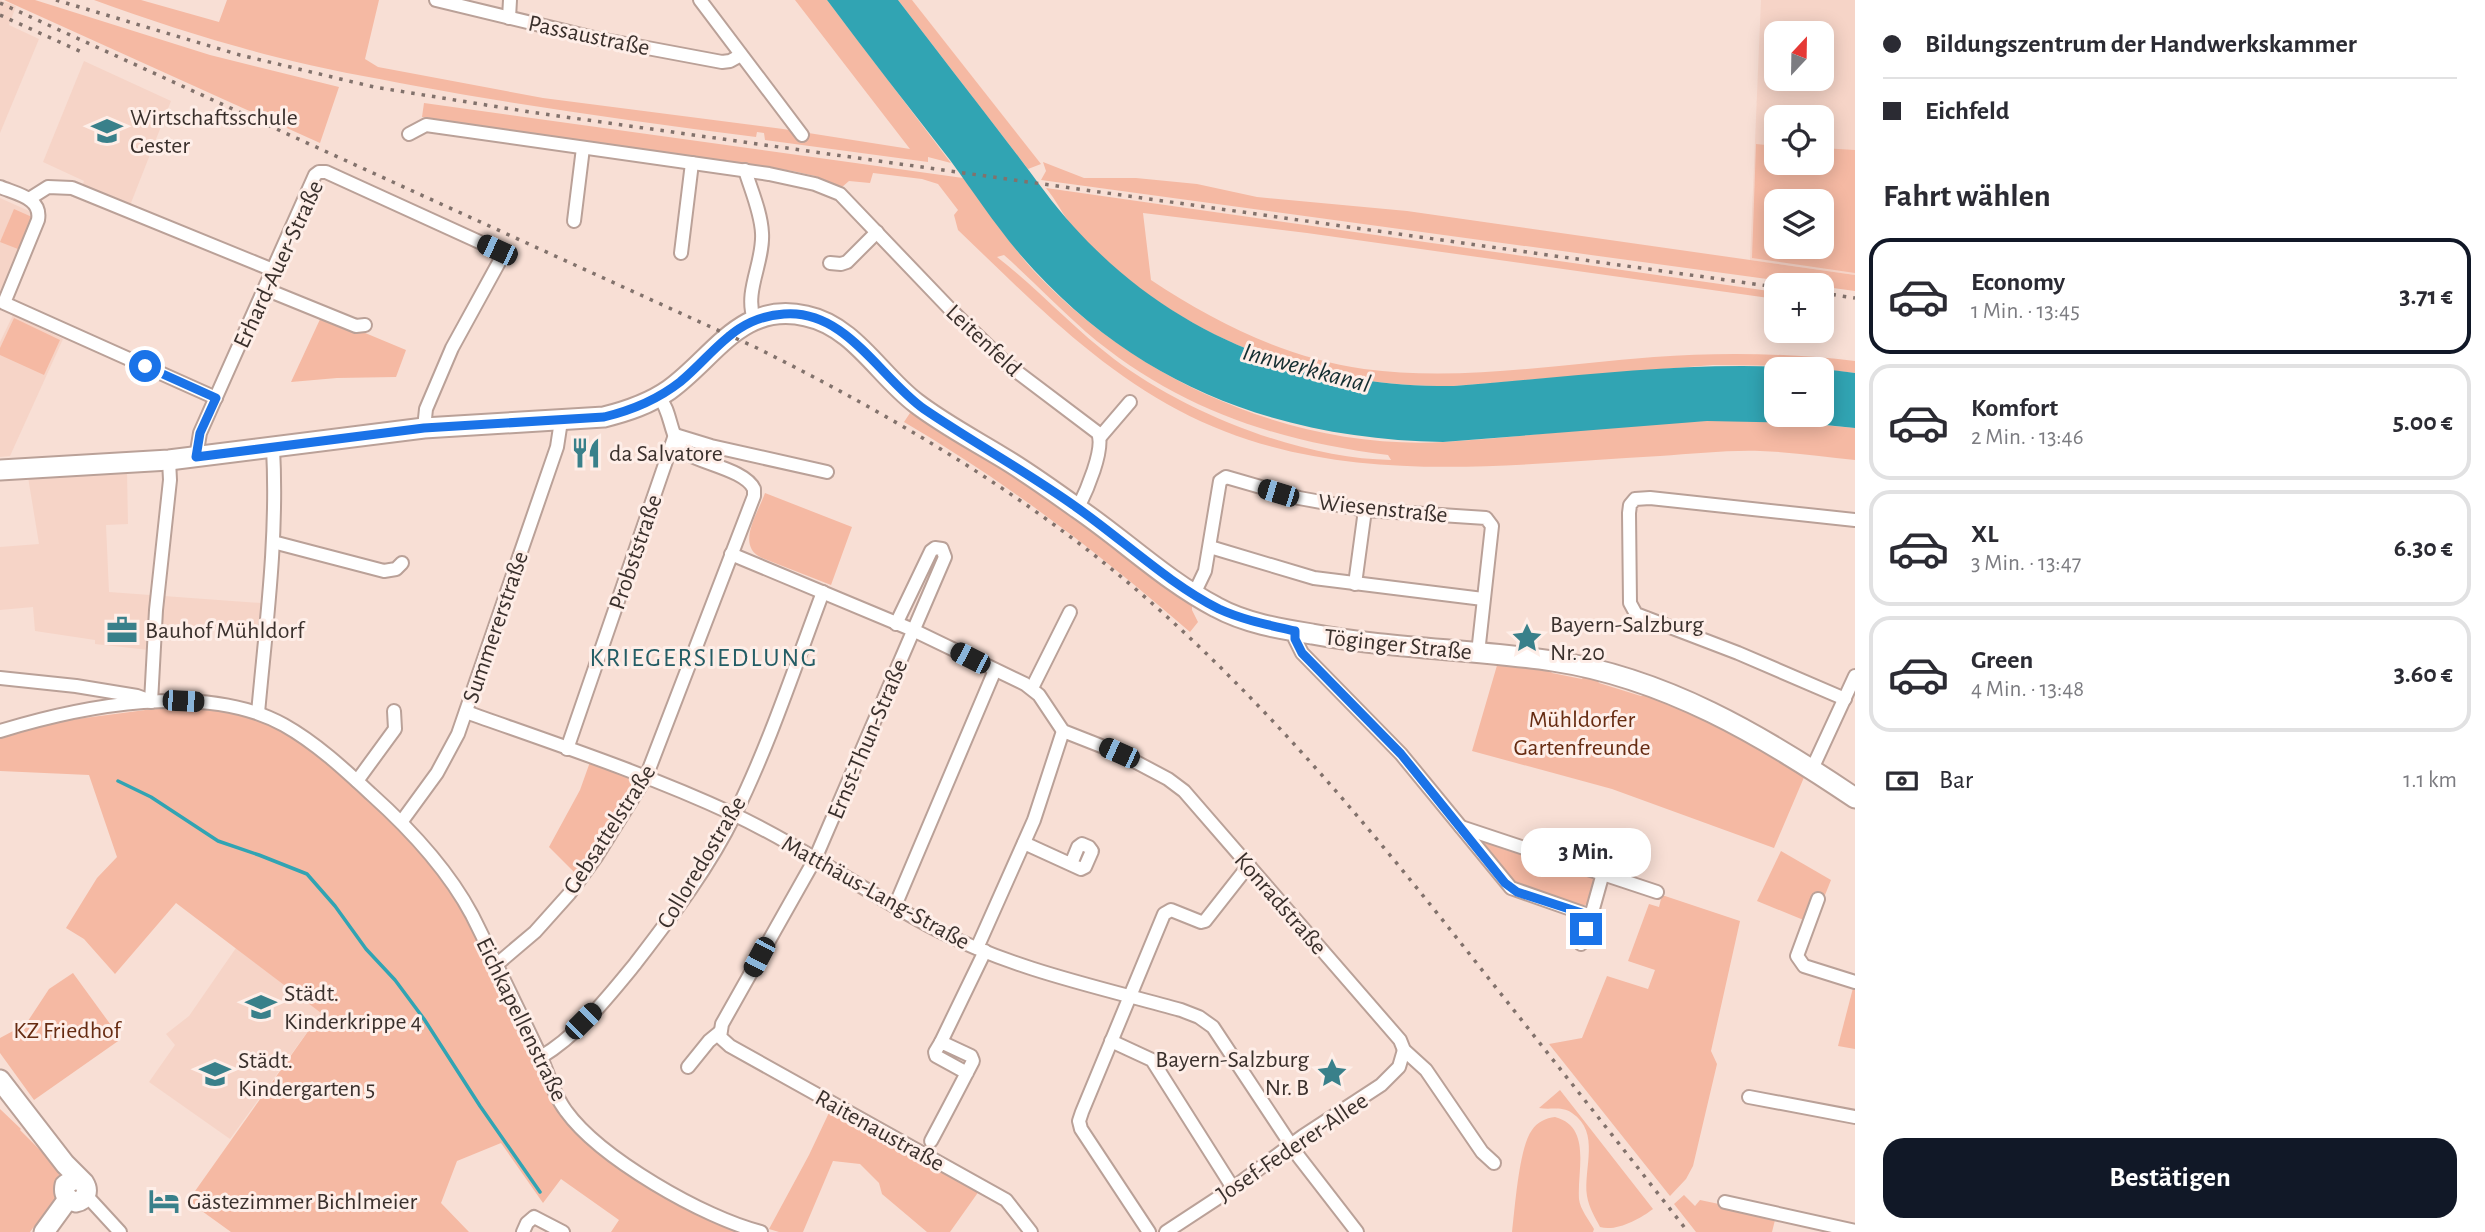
<!DOCTYPE html>
<html lang="de">
<head>
<meta charset="utf-8">
<style>
  :root { --surface:#fff; --page:#f2f2f3; --text:#2b2b33; --muted:#7c7c81; --line:#e1e1e2; --accent:#111827 }
  body { margin:0; font-family:"Alegreya Sans",sans-serif; background:var(--page); color:var(--text); height:100vh; display:flex; flex-direction:column; font-size:26px; white-space:nowrap }
  * { box-sizing:border-box; margin:0 }
  p { font-size:23px; color:var(--muted) }
  .icon { flex:none; width:38px; height:38px; fill:none; stroke:currentColor; stroke-width:2; stroke-linecap:round; stroke-linejoin:round }
  .map { position:relative; flex:1; overflow:hidden }
  .drawer { display:flex; flex-direction:column; background:var(--surface); width:630px }
  .drawer>* { flex:none }
  .top-card { display:grid; align-content:center; height:154px; padding:0 28px; background:var(--surface) }
  .needle { width:46px; rotate:22deg }
  .tools { position:absolute; left:1764px; top:21px; display:grid; gap:14px }
  .tools a { display:grid; place-items:center; width:70px; height:70px; border-radius:14px; background:var(--surface); box-shadow:0 4px 18px #0003; font-size:35px }
  .end { position:absolute; width:32px; height:32px; margin:-16px; border:9px solid #1a73e8; background:#fff; box-shadow:0 0 0 4px #fff }
  .from { border-radius:50% }
  .bubble { position:absolute; height:49px; border-radius:21px; background:var(--surface); box-shadow:0 4px 18px #0003; font-size:23px; font-weight:700; line-height:49px; text-align:center }
  .car { position:absolute; width:21px; height:42px; margin:-21px -10px; border-radius:9px; box-shadow:0 0 5px 2px #0007; background:linear-gradient(#222 24%,#8ab4d8 0 40%,#222 0 76%,#8ab4d8 0 86%,#222 0) }
  .top-card b { display:flex; align-items:center; gap:24px; height:66px; font-size:26px }
  .top-card b+b { border-top:2px solid var(--line) }
  .top-card i { width:18px; height:18px; background:var(--text) }
  ul { padding:0; list-style:none }
  li { display:flex; align-items:center; gap:21px; height:116px; margin:0 14px 10px; padding:0 14px; border:4px solid var(--line); border-radius:21px }
  li div { flex:1 }
  li b { display:block; font-size:26px }
  li em { font-style:normal; font-weight:700 }
  li.selected { border-color:var(--accent) }
  li>.icon { width:63px; height:63px; stroke-width:1.5 }
  h2 { padding:0 28px; font-size:32px; line-height:84px }
  .pay { display:flex; align-items:center; gap:18px; height:77px; padding:0 28px; font-size:26px }
  .pay p { margin-inline-start:auto }
  .cta { display:flex; gap:14px; margin-top:auto; padding:14px 28px }
  .cta a { flex:1; height:80px; border-radius:21px; background:var(--accent); color:#fff; font-size:28px; font-weight:700; line-height:80px; text-align:center }
  main { display:flex; flex:1; min-height:0 }
  .map>svg:first-child { display:block }
  .built { fill:#f6d4c7; fill-rule:evenodd }
  .green { fill:#f5b9a3; fill-rule:evenodd }
  .water { fill:#31a4b3; fill-rule:evenodd }
  .lines { fill:none; stroke-linecap:round; stroke-linejoin:round }
  .stream { stroke:#31a4b3; stroke-width:3.5 }
  .street-casing { stroke:#baa198; stroke-width:16 }
  .secondary-casing { stroke:#baa198; stroke-width:23 }
  .street { stroke:#fff; stroke-width:12 }
  .secondary { stroke:#fff; stroke-width:19 }
  .rail { stroke:#82726c; stroke-width:3.5; stroke-dasharray:3.5 7; stroke-linecap:butt }
  .route { stroke:#1a73e8; stroke-width:9 }
  .labels { text-anchor:middle; stroke-width:6; stroke-linejoin:round; paint-order:stroke }
  .street-label { font-size:24px; fill:#3a302c; stroke:#feeee8 }
  .poi-label { font-size:24px; fill:#3a302c; stroke:#feeee8; text-anchor:start }
  .park-label { font-size:24px; fill:#662b11; stroke:#feeee8 }
  .water-label { font-size:26px; font-style:italic; fill:#152e31; stroke:#feeee8 }
  .neighbourhood-label { font-size:26px; letter-spacing:2px; fill:#245d65; stroke:#feeee8 }
</style>
</head>
<body>
<main>
<div class="map">
<svg width="1855" height="1232" viewBox="0 0 1855 1232">
  <rect width="100%" height="100%" fill="#f8dfd5"/>
  <!-- built -->
  <g class="built">
    <polygon points="0,0 16,6 9,25 39,39 0,133"/>
    <path d="M1761,0h94v275l-105,-15zM1776,33h46v46h-46zM1776,117h46v46h-46zM1776,201h46v46h-46z"/>
    <polygon points="84,61 171,101 129,208 81,189 84,181 43,162"/>
    <polygon points="0,198 29,211 34,217 0,298"/>
    <polygon points="13,315 63,339 10,456 0,457 0,342"/>
    <polygon points="127,471 128,524 106,525 109,592 261,603 259,634 151,625 149,650 95,644 95,640 35,631 33,607 0,610 0,547 39,544 28,477"/>
    <polygon points="236,948 321,1013 230,1139 149,1082 175,1045 166,1034 189,1016"/>
  </g>
  <!-- green -->
  <g class="green">
    <polygon points="4,0 35,0 210,55 339,87 320,143"/>
    <path d="M94,0h47l78,22 8,-22h152l-14,59 13,8 165,31 240,31 127,20 -115,-149h32l124,163 -23,-6v5l-163,-22 -1,-7 -7,-1 -1,5c-114,-15 -227,-30 -340,-51 -47,-9 -94,-17 -140,-29 -62,-16 -122,-35 -182,-57z"/>
    <polygon points="898,0 912,0 1041,164 1028,169"/>
    <path d="M424,103l539,75c23,30 45,64 70,92 103,111 260,180 411,172 88,-5 175,-19 263,-21 50,-2 99,3 148,7v32c-31,-3 -63,-8 -95,-9 -33,-1 -67,3 -100,5 -163,9 -331,34 -482,-46 -85,-45 -152,-115 -220,-180l-4,-15 4,-5 -20,-26 -16,-5 -49,-6 -3,10 -21,-2 -7,6 -27,-11 -22,-5 -371,-54zM1004,255c28,25 54,52 82,77 88,75 188,109 302,123l3,5c-90,-1 -205,-47 -277,-101 -41,-31 -76,-70 -117,-102z"/>
    <path d="M1756,144l20,2v17h46v-15l33,2v123l-103,-15zM1822,201v46h-46v-46z"/>
    <polygon points="1043,162 1084,178 1136,178 1197,184 1257,197 1407,211 1855,275 1855,291 1041,180 1046,171"/>
    <path d="M1046,188l730,104v7l-469,-66 -164,-20 8,67c65,43 135,78 213,89 96,13 194,-5 290,-12 67,-5 134,-4 201,4v12l-60,-7 -82,-1 -259,21c-147,1 -280,-48 -381,-159 -11,-13 -16,-26 -27,-39z"/>
    <polygon points="14,209 32,217 18,249 0,242"/>
    <polygon points="322,315 406,350 396,377 337,378 291,382"/>
    <polygon points="14,318 60,340 44,375 0,355 0,348"/>
    <path d="M910,413h7l131,83 144,106v8l6,12 -8,10c-90,-78 -183,-150 -286,-210z"/>
    <path d="M765,493l87,34 -21,58 -69,-27c-27,-12 -4,-45 3,-65z"/>
    <polygon points="1498,662 1548,668 1552,673 1582,679 1585,674 1596,677 1599,683 1641,696 1649,694 1711,719 1805,775 1774,848 1612,789 1472,751"/>
    <path d="M176,706c25,2 50,3 74,11 34,12 61,34 89,57 40,34 81,73 110,116 41,63 72,143 103,212 35,54 127,111 188,130h-129l8,-12 -58,-41 -18,24 -42,-60 -44,18 -16,42 28,29h-238l-43,-31 133,-188 -145,-110 -61,71 -31,-35 -18,-11 31,-50 20,-21 -28,-82 -89,-4v-34l54,-15z"/>
    <polygon points="590,762 627,777 631,780 632,785 595,850 577,875 549,847 580,790"/>
    <polygon points="1488,840 1595,877 1587,904 1580,907 1514,882 1486,849 1484,844"/>
    <polygon points="1781,851 1831,880 1823,900 1806,921 1757,901"/>
    <polygon points="1662,895 1740,921 1711,1051 1717,1064 1693,1166 1686,1179 1670,1196 1549,1044 1582,1038 1607,976 1648,989 1655,970 1628,961 1649,904 1659,907"/>
    <polygon points="73,973 121,1039 34,1100 0,1053 0,1038 26,1024 49,989"/>
    <polygon points="1853,988 1855,989 1855,1049 1838,1046"/>
    <path d="M1560,1090l93,119c-13,10 -37,23 -53,18 -5,-10 -11,-19 -13,-31 -4,-27 14,-64 -15,-83 -10,-7 -22,-3 -33,-5z"/>
    <polygon points="835,1100 984,1184 950,1232 927,1232 882,1194 879,1183 860,1164 833,1161 803,1232 779,1232 769,1229 809,1155"/>
    <path d="M0,1109l21,20 -1,1 36,36c13,26 -11,46 -26,66h-30z"/>
    <path d="M1555,1117c37,10 22,53 24,82 1,10 10,21 15,30l-1,3h-81c3,-24 7,-85 20,-102 5,-8 14,-12 23,-13z"/>
    <polygon points="1684,1195 1695,1206 1700,1200 1776,1216 1772,1232 1696,1232 1674,1204"/>
  </g>
  <!-- water -->
  <path class="water" d="M827,0h71c37,48 74,96 110,143 22,28 42,58 66,84 101,111 232,160 380,159 134,-10 267,-31 401,-13v55l-50,-5 -98,-2 -264,21c-160,-3 -299,-53 -409,-172 -31,-33 -57,-73 -84,-110 -41,-53 -83,-106 -123,-160zM1776,369h46v46h-46z"/>
  <g class="lines">
    <!-- stream -->
    <polyline class="stream" points="118,781 151,797 218,841 259,855 307,874 335,906 366,949 395,980 424,1019 480,1106 540,1192"/>
    <!-- street casing -->
    <g class="street-casing">
      <g id="street">
        <polyline points="436,0 594,38 722,62 730,61 741,55"/>
        <polyline points="700,0 802,135"/>
        <polyline points="509,18 510,0"/>
        <path d="M409,134l17,-9 343,49 46,10 25,10 111,116 57,55 90,68c7,16 -12,59 -20,75"/>
        <path d="M745,170c6,20 16,42 17,63 2,29 -18,58 -8,86"/>
        <path d="M0,187c17,7 42,11 38,33l-34,83 212,95"/>
        <polyline points="29,199 48,187 72,188 273,270"/>
        <polyline points="574,221 583,148"/>
        <polyline points="681,253 692,163"/>
        <polyline points="830,263 841,264 847,262 877,232"/>
        <polyline points="265,289 356,326 365,325"/>
        <polyline points="675,435 711,446 827,472"/>
        <polyline points="1100,437 1130,402"/>
        <polyline points="196,457 200,433 315,175 319,172 326,172 497,250 503,255 452,348 426,409 424,428"/>
        <polyline points="273,542 384,571 396,569 402,563"/>
        <polyline points="1210,547 1314,578 1483,599"/>
        <polyline points="731,554 913,630 1025,684 1039,695 1063,731 1119,753 1168,779 1184,791 1400,1040 1404,1050 1426,1070 1482,1152 1494,1163"/>
        <polyline points="1355,584 1365,510"/>
        <polyline points="1194,594 1205,571 1220,481 1226,477 1299,498 1365,510 1486,518 1492,526 1478,653"/>
        <polyline points="896,624 931,551 935,548 942,549 945,557 815,859 722,1024 720,1037 730,1046 1006,1200 1031,1232"/>
        <polyline points="1295,631 1295,639 1302,653 1401,754 1511,888 1591,916 1603,873"/>
        <polyline points="0,678 76,686 137,696 148,700"/>
        <polyline points="1032,688 1070,612"/>
        <polyline points="1845,699 1738,653 1636,614 1630,603 1629,513 1630,505 1635,499 1650,498 1855,520"/>
        <polyline points="151,702 156,610 170,480 169,460"/>
        <path d="M466,712c90,32 181,62 267,102 70,33 134,79 202,115 77,40 163,58 246,81l18,7 14,10 86,130 58,75"/>
        <path d="M258,713c8,-88 20,-176 15,-265"/>
        <path d="M0,731c82,-25 205,-50 284,-6 32,18 60,44 87,69 39,35 76,74 101,121 23,46 45,92 67,138 9,19 14,41 27,58 34,47 138,107 195,121"/>
        <polyline points="567,749 675,435"/>
        <polyline points="1812,769 1855,676"/>
        <polyline points="357,781 395,729 394,711"/>
        <polyline points="402,821 437,773 458,734 557,447 561,421"/>
        <polyline points="1461,827 1657,892"/>
        <polyline points="1024,843 1081,869 1085,867 1092,851 1089,847 1082,844 1078,847 1071,864"/>
        <polyline points="1818,899 1797,956 1804,966 1855,982"/>
        <polyline points="895,906 995,670"/>
        <polyline points="1581,944 1591,916"/>
        <polyline points="977,948 1034,820 1063,731"/>
        <path d="M496,965l39,-33 34,-38 27,-37 50,-80 108,-281v-7c-8,-18 -49,-25 -66,-35 -19,-12 -15,-41 -29,-57"/>
        <polyline points="1111,1041 1152,1060 1233,1188"/>
        <polyline points="941,1042 985,951"/>
        <path d="M541,1057c37,-22 67,-60 94,-93 36,-47 74,-96 100,-150 35,-71 60,-148 88,-222"/>
        <polyline points="688,1067 709,1041 720,1032"/>
        <polyline points="1749,1097 1855,1117"/>
        <path d="M931,1141c14,-26 28,-53 42,-80l-2,-5 -30,-14 -6,10 1,4 31,17"/>
        <polyline points="86,1195 120,1232"/>
        <polyline points="1725,1202 1855,1231"/>
        <polyline points="523,1232 527,1223 534,1217 563,1232"/>
        <polyline points="1149,1232 1081,1129 1079,1121 1082,1112 1164,914 1171,910 1201,922 1205,921 1249,865"/>
        <polyline points="1166,1232 1233,1188 1303,1136 1381,1085 1399,1067 1404,1050"/>
      </g>
    </g>
    <!-- secondary casing -->
    <g class="secondary-casing">
      <g id="secondary">
        <path d="M0,470l169,-10 255,-32 180,-11c24,-6 45,-13 65,-27 45,-32 72,-89 137,-74 48,10 73,59 110,87 26,20 56,36 84,53 27,16 52,34 77,52 47,32 89,73 139,99 29,16 64,22 96,27 80,15 161,15 241,27 112,17 209,74 302,137"/>
        <path d="M0,1080l65,84 19,19c5,8 2,17 -8,19 -9,-2 -13,-8 -11,-17l9,-6 7,2"/>
        <polyline points="44,1232 68,1199"/>
      </g>
    </g>
    <!-- street -->
    <use href="#street" class="street"/>
    <!-- secondary -->
    <use href="#secondary" class="secondary"/>
    <!-- rail -->
    <g class="rail">
      <polyline points="56,0 240,55 374,87 530,112 1776,287"/>
      <path d="M0,3l757,345c138,69 272,148 389,250 130,114 234,242 340,377 68,86 135,171 202,257"/>
      <polyline points="0,15 86,54"/>
      <polyline points="1822,293 1855,298"/>
    </g>
  </g>
  <g class="lines">
    <!-- route -->
    <path class="route" d="M145,366l71,32 -16,35 -4,24 228,-29 180,-11c29,-7 53,-17 76,-35 35,-29 54,-65 104,-68 62,-5 96,64 140,95 50,34 103,63 152,98 46,32 93,77 143,102 24,11 50,16 76,22v8l7,14 99,101 104,129 12,9 74,24 -5,13"/>
  </g>
  <!-- icons -->
  <defs>
    <g id="school-bare" transform="scale(2.415)"><path d="M0-5L7-2L0 1L-7-2ZM-4 1L0 2.5L4 1V4Q0 6-4 4Z" fill="#39808a" stroke="#feeee8" stroke-width="2.5" paint-order="stroke"/></g>
    <g id="restaurant-bare" transform="scale(2.415)"><path d="M-5-6h1v4h1v-4h1v4h1v-4h1v5L-1.5 .5V6h-2V.5L-5-1ZM5-6V6H3V1.5H1.5Q1.5-4 5-6Z" fill="#39808a" stroke="#feeee8" stroke-width="2.5" paint-order="stroke"/></g>
    <g id="office-bare" transform="scale(2.415)"><path d="M-6-3h4V-5.5h4V-3h4V5H-6ZM-1-4.5V-3h2v-1.5ZM-6 0V1H6V0Z" fill="#39808a" stroke="#feeee8" stroke-width="2.5" paint-order="stroke"/></g>
    <g id="sight-bare" transform="scale(2.415)"><path d="M0-6L1.8-2.2L6-1.7L2.9 1.2L3.7 5.4L0 3.3L-3.7 5.4L-2.9 1.2L-6-1.7L-1.8-2.2Z" fill="#39808a" stroke="#feeee8" stroke-width="2.5" paint-order="stroke"/></g>
    <g id="hotel-bare" transform="scale(2.415)"><path d="M-6-4.5h1.5V1H6V5H4.5V3h-9V5H-6ZM-4 0a1.8 1.8 0 1 1 3.6 0ZM.5 0V-2.5h3Q6-2.5 6 0Z" fill="#39808a" stroke="#feeee8" stroke-width="2.5" paint-order="stroke"/></g>
  </defs>
  <g fill-rule="evenodd">
    <use href="#school-bare" x="107" y="131"/>
    <use href="#restaurant-bare" x="586" y="453"/>
    <use href="#office-bare" x="122" y="630"/>
    <use href="#sight-bare" x="1527" y="638"/>
    <use href="#school-bare" x="261" y="1007"/>
    <use href="#sight-bare" x="1332" y="1073"/>
    <use href="#school-bare" x="215" y="1074"/>
    <use href="#hotel-bare" x="164" y="1201"/>
  </g>
  <g class="labels">
    <!-- street labels -->
    <g class="street-label">
      <text transform="translate(589 35) rotate(12)" y="8">Passaustraße</text>
      <text transform="translate(278 264) rotate(-65)" y="8">Erhard-Auer-Straße</text>
      <text transform="translate(984 340) rotate(43)" y="8">Leitenfeld</text>
      <text transform="translate(1383 508) rotate(6)" y="8">Wiesenstraße</text>
      <text transform="translate(635 552) rotate(-71)" y="8">Probststraße</text>
      <text transform="translate(495 627) rotate(-71)" y="8">Summererstraße</text>
      <text transform="translate(1398 644) rotate(6)" y="8">Töginger Straße</text>
      <text transform="translate(867 739) rotate(-67)" y="8">Ernst-Thun-Straße</text>
      <text transform="translate(609 829) rotate(-57)" y="8">Gebsattelstraße</text>
      <text transform="translate(701 862) rotate(-59)" y="8">Colloredostraße</text>
      <text transform="translate(876 892) rotate(29)" y="8">Matthäus-Lang-Straße</text>
      <text transform="translate(1281 903) rotate(49)" y="8">Konradstraße</text>
      <text transform="translate(522 1019) rotate(64)" y="8">Eichkapellenstraße</text>
      <text transform="translate(880 1130) rotate(29)" y="8">Raitenaustraße</text>
      <text transform="translate(1292 1147) rotate(-34)" y="8">Josef-Federer-Allee</text>
    </g>
    <!-- poi labels -->
    <g class="poi-label">
      <text x="130" y="125">Wirtschaftsschule<tspan x="130" dy="28">Gester</tspan></text>
      <text x="609" y="461">da Salvatore</text>
      <text x="1550" y="632">Bayern-Salzburg<tspan x="1550" dy="28">Nr. 20</tspan></text>
      <text x="145" y="638">Bauhof Mühldorf</text>
      <text x="284" y="1001">Städt.<tspan x="284" dy="28">Kinderkrippe 4</tspan></text>
      <text x="1309" y="1067" text-anchor="end">Bayern-Salzburg<tspan x="1309" dy="28">Nr. B</tspan></text>
      <text x="238" y="1068">Städt.<tspan x="238" dy="28">Kindergarten 5</tspan></text>
      <text x="187" y="1209">Gästezimmer Bichlmeier</text>
    </g>
    <!-- park labels -->
    <g class="park-label">
      <text x="1582" y="727">Mühldorfer<tspan x="1582" dy="28">Gartenfreunde</tspan></text>
      <text x="67" y="1038">KZ Friedhof</text>
    </g>
    <!-- water labels -->
    <g class="water-label">
      <text transform="translate(1307 367) rotate(15)" y="9">Innwerkkanal</text>
    </g>
    <!-- neighbourhood labels -->
    <g class="neighbourhood-label">
      <text x="704" y="666">KRIEGERSIEDLUNG</text>
    </g>
  </g>
</svg>
<div class="tools">
<a><svg class="needle" viewBox="-14 -14 28 28"><path d="M0-13l5 13h-10z" fill="#e53935"/><path d="M0 13l5-13h-10z" fill="#7c7c81"/></svg></a>
<a><svg class="icon" aria-label="locate" viewBox="0 0 24 24"><circle cx="12" cy="12" r="6"/><path d="M12 2v4M12 18v4M2 12h4M18 12h4"/></svg></a>
<a><svg class="icon" aria-label="layers" viewBox="0 0 24 24"><path d="M12 4l9 5-9 5-9-5zM3 14l9 5 9-5"/></svg></a>
<a>+</a>
<a>−</a>
</div>
<i class="end from" style="left:145px;top:366px"></i>
<i class="end" style="left:1586px;top:929px"></i>
<div class="bubble" style="left:1521px;top:828px;width:130px">3 Min.</div>
<i class="car" style="left:497px;top:250px;rotate:295deg"></i>
<i class="car" style="left:1278px;top:493px;rotate:287deg"></i>
<i class="car" style="left:970px;top:658px;rotate:297deg"></i>
<i class="car" style="left:183px;top:701px;rotate:93deg"></i>
<i class="car" style="left:1119px;top:753px;rotate:294deg"></i>
<i class="car" style="left:759px;top:957px;rotate:208deg"></i>
<i class="car" style="left:583px;top:1021px;rotate:45deg"></i>
</div>
<section class="drawer">
<div class="top-card">
<b><i class="from"></i>Bildungszentrum der Handwerkskammer</b>
<b><i></i>Eichfeld</b>
</div>
<h2>Fahrt wählen</h2>
<ul>
<li class="selected"><svg class="icon" aria-label="car" viewBox="0 0 24 24"><path d="M5 17H2v-5l4-1 3-4h7l3 4 3 1v5h-3M9 17h6M6 11h13"/><circle cx="7" cy="17" r="2"/><circle cx="17" cy="17" r="2"/></svg><div><b>Economy</b><p>1 Min. · 13:45</p></div><em>3.71 €</em></li>
<li><svg class="icon" aria-label="car" viewBox="0 0 24 24"><path d="M5 17H2v-5l4-1 3-4h7l3 4 3 1v5h-3M9 17h6M6 11h13"/><circle cx="7" cy="17" r="2"/><circle cx="17" cy="17" r="2"/></svg><div><b>Komfort</b><p>2 Min. · 13:46</p></div><em>5.00 €</em></li>
<li><svg class="icon" aria-label="car" viewBox="0 0 24 24"><path d="M5 17H2v-5l4-1 3-4h7l3 4 3 1v5h-3M9 17h6M6 11h13"/><circle cx="7" cy="17" r="2"/><circle cx="17" cy="17" r="2"/></svg><div><b>XL</b><p>3 Min. · 13:47</p></div><em>6.30 €</em></li>
<li><svg class="icon" aria-label="car" viewBox="0 0 24 24"><path d="M5 17H2v-5l4-1 3-4h7l3 4 3 1v5h-3M9 17h6M6 11h13"/><circle cx="7" cy="17" r="2"/><circle cx="17" cy="17" r="2"/></svg><div><b>Green</b><p>4 Min. · 13:48</p></div><em>3.60 €</em></li>
</ul>
<div class="pay"><svg class="icon" aria-label="cash" viewBox="0 0 24 24"><path d="M3 7h18v10H3z"/><circle cx="12" cy="12" r="2"/></svg>Bar<p>1.1 km</p></div>
<div class="cta"><a>Bestätigen</a></div>
</section>
</main>
</body>
</html>
